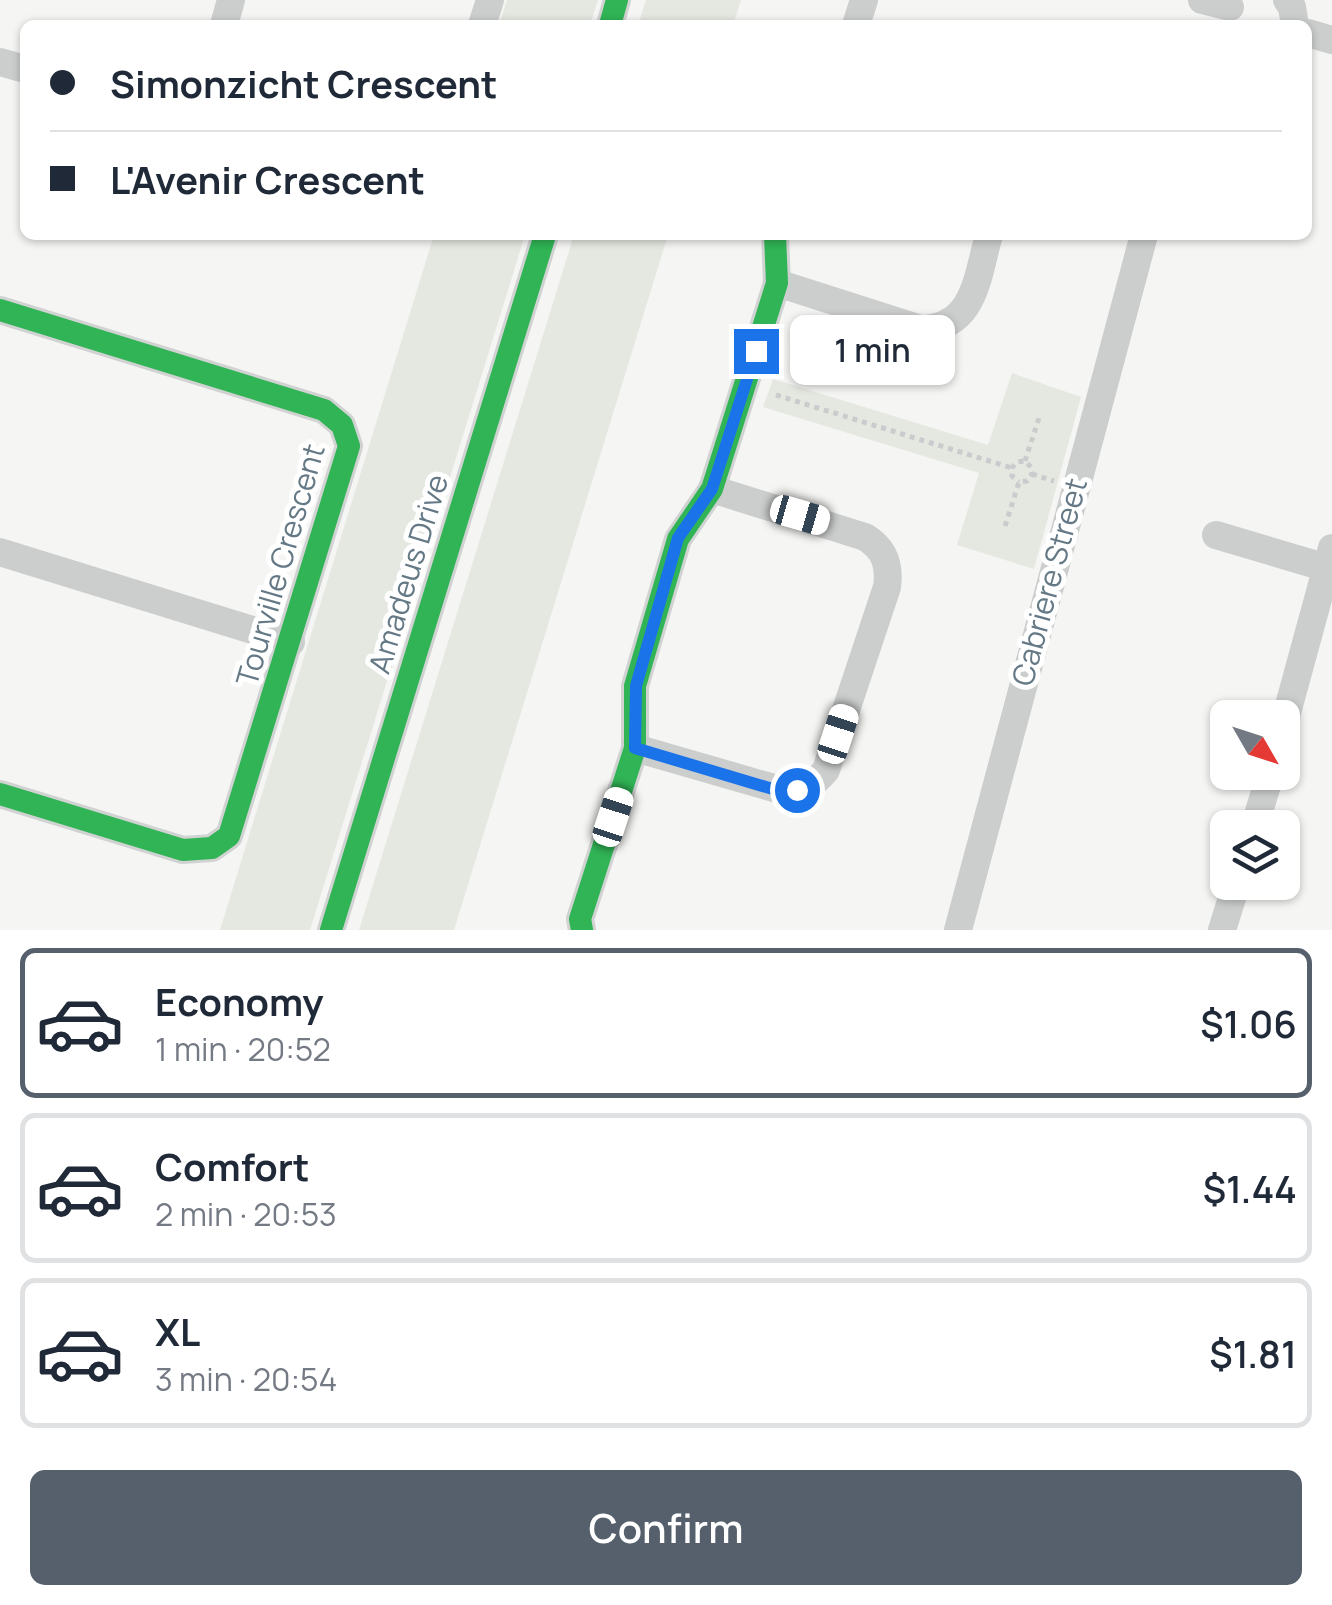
<!DOCTYPE html>
<html lang="en">
<head>
<meta charset="utf-8">
<style>
  :root { --surface:#fff; --page:#f6f6f7; --text:#1f2937; --muted:#747a83; --line:#e0e1e3; --accent:#55606c }
  body { margin:0; font-family:Manrope,sans-serif; background:var(--page); color:var(--text); height:100vh; display:flex; flex-direction:column; font-size:38px; white-space:nowrap }
  * { box-sizing:border-box; margin:0 }
  p { font-size:32px; color:var(--muted) }
  .icon { flex:none; width:55px; height:55px; fill:none; stroke:currentColor; stroke-width:2; stroke-linecap:round; stroke-linejoin:round }
  .map { position:relative; height:930px; overflow:hidden }
  .drawer { display:flex; flex-direction:column; background:var(--surface); flex:1 }
  .drawer>* { flex:none }
  .guide { position:absolute; left:20px; top:20px; width:1292px; height:220px; border-radius:15px; box-shadow:0 2px 8px #0004; display:grid; align-content:center; height:220px; padding:0 30px; background:var(--surface) }
  .needle { width:65px; rotate:129deg }
  .tools { position:absolute; left:1210px; top:700px; display:grid; gap:20px }
  .tools a { display:grid; place-items:center; width:90px; height:90px; border-radius:15px; background:var(--surface); box-shadow:0 2px 8px #0004; font-size:50px }
  .end { position:absolute; width:45px; height:45px; margin:-22px; border:12px solid #1a73e8; background:#fff; box-shadow:0 0 0 5px #fff }
  .from { border-radius:50% }
  .bubble { position:absolute; height:70px; border-radius:15px; background:var(--surface); box-shadow:0 2px 8px #0004; font-size:32px; font-weight:600; line-height:70px; text-align:center }
  .car { position:absolute; width:30px; height:60px; margin:-30px -15px; border-radius:12px; box-shadow:0 0 8px 2px #0007; background:linear-gradient(#fff 24%,#345 0 40%,#fff 0 76%,#345 0 86%,#fff 0) }
  .guide b { display:flex; align-items:center; gap:35px; height:95px; font-size:38px }
  .guide b+b { border-top:2px solid var(--line) }
  .guide i { width:25px; height:25px; background:var(--text) }
  ul { padding:18px 0 0; list-style:none }
  li { display:flex; align-items:center; gap:30px; height:150px; margin:0 20px 15px; padding:0 10px; border:5px solid var(--line); border-radius:15px }
  li div { flex:1 }
  li b { display:block; font-size:38px }
  li em { font-style:normal; font-weight:600 }
  li.selected { border-color:var(--accent) }
  li>.icon { width:90px; height:90px; stroke-width:1.5 }
  .cta { display:flex; gap:20px; margin-top:auto; padding:20px 30px }
  .cta a { flex:1; height:115px; border-radius:15px; background:var(--accent); color:#fff; font-size:40px; font-weight:600; line-height:115px; text-align:center }
  .map>svg:first-child { display:block }
  .green { fill:#e5e8e1 }
  .lines { fill:none; stroke-linecap:round; stroke-linejoin:round }
  .fast-casing { stroke:#d1d3d3; stroke-width:28 }
  .path { stroke:#cacbcc; stroke-width:5; stroke-dasharray:5 5; stroke-linecap:butt }
  .street { stroke:#cccece; stroke-width:28 }
  .fast { stroke:#30b455; stroke-width:22 }
  .route { stroke:#1a73e8; stroke-width:12 }
  .labels { text-anchor:middle; stroke-width:10; stroke-linejoin:round; paint-order:stroke }
  .street-label { font-size:30px; fill:#647985; stroke:#fff }
</style>
</head>
<body>
<div class="map">
<svg width="1332" height="930" viewBox="0 0 1332 930">
  <rect width="100%" height="100%" fill="#f5f5f3"/>
  <!-- green -->
  <g class="green">
    <polygon points="507,0 598,0 590,25 499,25"/>
    <polygon points="646,0 741,0 733,25 638,25"/>
    <polygon points="434,235 525,235 310,930 220,930"/>
    <polygon points="574,235 668,235 454,930 359,930"/>
    <polygon points="1012,373 1081,397 1034,569 957,545 979,473 763,407 773,379 988,445"/>
  </g>
  <g class="lines">
    <!-- fast casing -->
    <g class="fast-casing">
      <g id="fast">
        <polyline points="610,25 617,0"/>
        <polyline points="0,310 324,410 342,425 349,446 229,836 212,848 183,850 0,794"/>
        <polyline points="331,930 545,235"/>
        <polyline points="582,930 580,919 635,748 635,686 678,539 712,489 777,283 775,235"/>
      </g>
    </g>
    <!-- path -->
    <g class="path">
      <polyline points="776,395 1012,468"/>
      <polyline points="1025,461 1039,418"/>
      <polyline points="1032,474 1054,481"/>
      <polyline points="1005,526 1019,482 1027,481 1032,474 1031,467 1025,461 1017,462 1012,468 1012,476 1019,482"/>
    </g>
    <!-- street -->
    <g class="street">
      <polyline points="1202,0 1230,7"/>
      <polyline points="1287,0 1292,7 1295,25"/>
      <polyline points="224,25 231,0"/>
      <polyline points="482,25 490,0"/>
      <polyline points="856,25 864,0"/>
      <polyline points="1308,33 1332,40"/>
      <polyline points="0,62 25,69"/>
      <path d="M777,283l144,46c54,-1 56,-52 68,-94"/>
      <polyline points="1216,535 1327,568"/>
      <polyline points="0,552 291,642"/>
      <polyline points="1282,731 1332,548"/>
      <path d="M635,748l149,43c19,-1 30,-6 42,-21l61,-183c3,-22 -2,-38 -22,-50l-153,-48"/>
      <polyline points="1254,828 1271,772"/>
      <polyline points="958,930 1144,235"/>
      <polyline points="1222,930 1237,882"/>
    </g>
    <!-- fast -->
    <use href="#fast" class="fast"/>
  </g>
  <g class="lines">
    <!-- route -->
    <polyline class="route" points="756,351 712,489 678,538 636,686 635,748 776,790 797,790"/>
  </g>
  <g class="labels">
    <!-- street labels -->
    <g class="street-label">
      <text transform="translate(281 565) rotate(-74)" y="10">Tourville Crescent</text>
      <text transform="translate(409 574) rotate(-73)" y="10">Amadeus Drive</text>
      <text transform="translate(1050 582) rotate(-75)" y="10">Cabriere Street</text>
    </g>
  </g>
</svg>
<div class="tools">
<a><svg class="needle" viewBox="-14 -14 28 28"><path d="M0-13l5 13h-10z" fill="#e53935"/><path d="M0 13l5-13h-10z" fill="#747a83"/></svg></a>
<a><svg class="icon" aria-label="layers" viewBox="0 0 24 24"><path d="M12 4l9 5-9 5-9-5zM3 14l9 5 9-5"/></svg></a>
</div>
<i class="end from" style="left:797px;top:790px"></i>
<i class="end" style="left:756px;top:351px"></i>
<div class="bubble" style="left:790px;top:315px;width:165px">1 min</div>
<i class="car" style="left:800px;top:515px;rotate:106deg"></i>
<i class="car" style="left:838px;top:734px;rotate:18deg"></i>
<i class="car" style="left:613px;top:817px;rotate:18deg"></i>
<div class="guide">
<b><i class="from"></i>Simonzicht Crescent</b>
<b><i></i>L'Avenir Crescent</b>
</div>
</div>
<section class="drawer">
<ul>
<li class="selected"><svg class="icon" aria-label="car" viewBox="0 0 24 24"><path d="M5 17H2v-5l4-1 3-4h7l3 4 3 1v5h-3M9 17h6M6 11h13"/><circle cx="7" cy="17" r="2"/><circle cx="17" cy="17" r="2"/></svg><div><b>Economy</b><p>1 min · 20:52</p></div><em>$1.06</em></li>
<li><svg class="icon" aria-label="car" viewBox="0 0 24 24"><path d="M5 17H2v-5l4-1 3-4h7l3 4 3 1v5h-3M9 17h6M6 11h13"/><circle cx="7" cy="17" r="2"/><circle cx="17" cy="17" r="2"/></svg><div><b>Comfort</b><p>2 min · 20:53</p></div><em>$1.44</em></li>
<li><svg class="icon" aria-label="car" viewBox="0 0 24 24"><path d="M5 17H2v-5l4-1 3-4h7l3 4 3 1v5h-3M9 17h6M6 11h13"/><circle cx="7" cy="17" r="2"/><circle cx="17" cy="17" r="2"/></svg><div><b>XL</b><p>3 min · 20:54</p></div><em>$1.81</em></li>
</ul>
<div class="cta"><a>Confirm</a></div>
</section>
</body>
</html>
